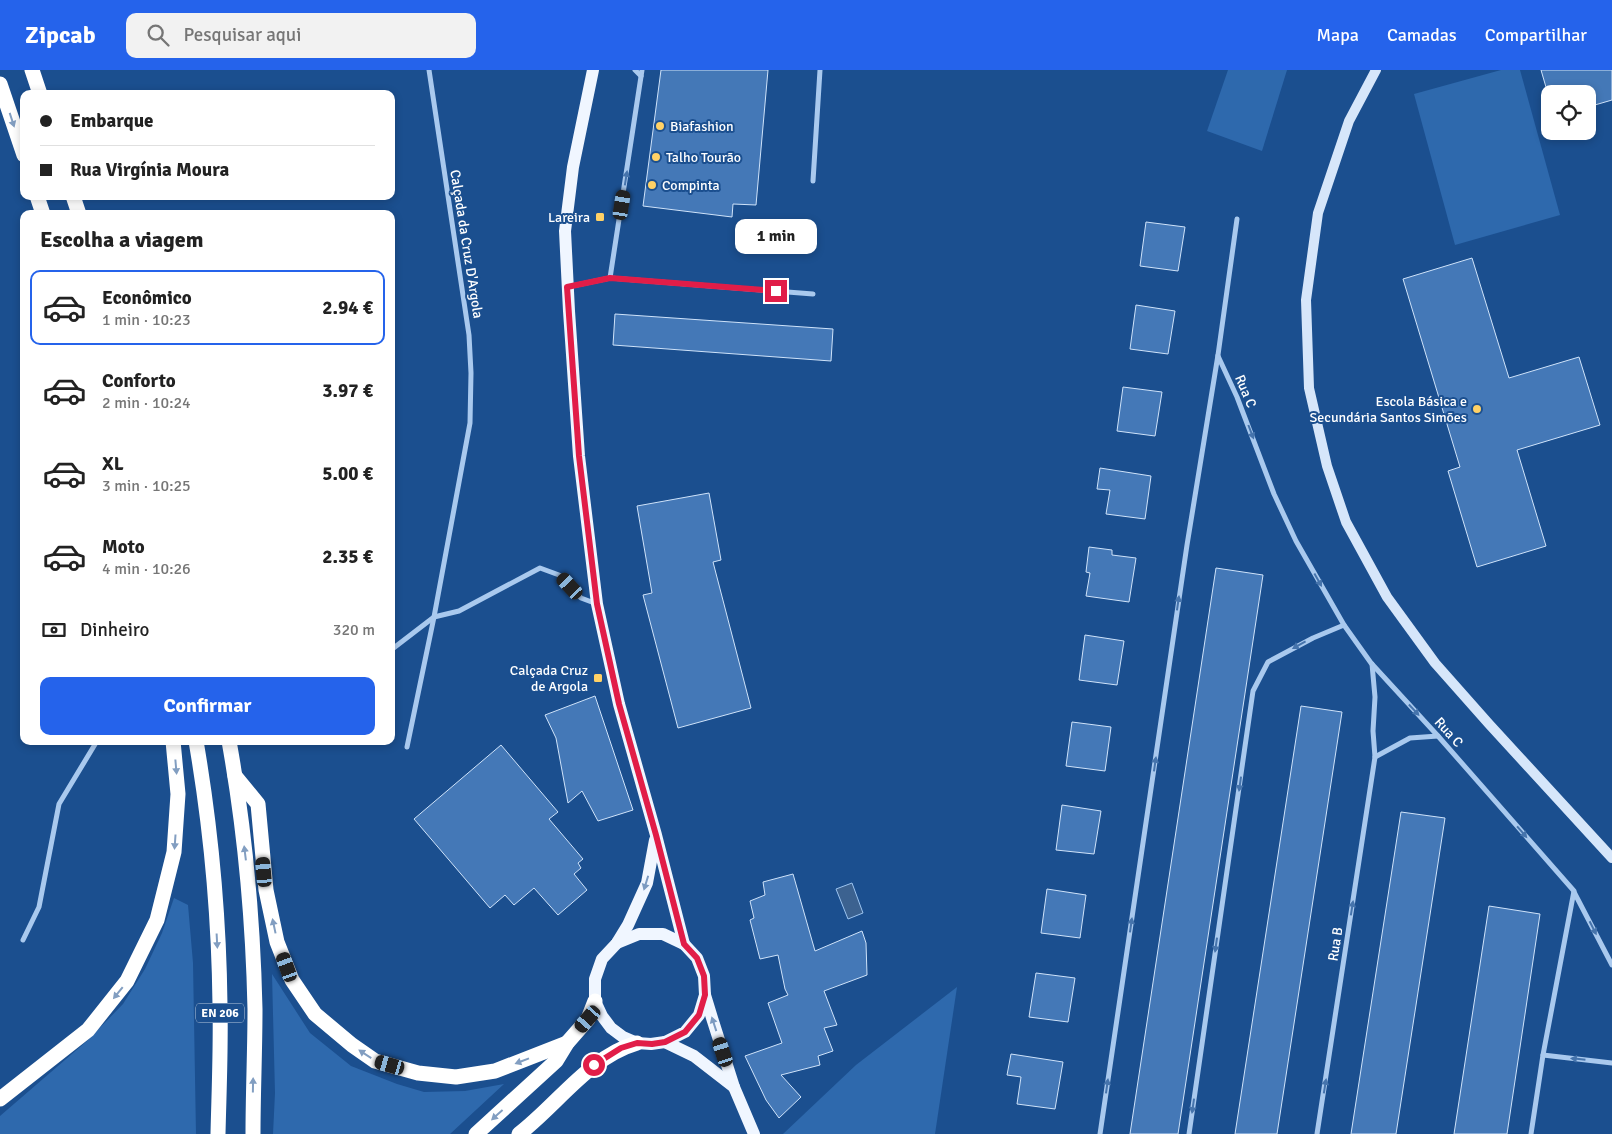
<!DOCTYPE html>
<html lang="pt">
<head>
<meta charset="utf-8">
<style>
  :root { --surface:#fff; --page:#f2f2f2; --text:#222; --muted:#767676; --line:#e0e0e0; --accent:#2563eb }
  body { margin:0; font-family:Signika,sans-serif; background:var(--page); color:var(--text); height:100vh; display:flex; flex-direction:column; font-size:19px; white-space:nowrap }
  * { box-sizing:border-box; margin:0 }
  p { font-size:16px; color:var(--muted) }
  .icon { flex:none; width:28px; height:28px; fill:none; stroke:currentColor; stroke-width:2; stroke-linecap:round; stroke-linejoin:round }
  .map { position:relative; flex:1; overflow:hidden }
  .drawer { position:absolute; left:20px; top:140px; width:375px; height:535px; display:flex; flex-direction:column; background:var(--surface); border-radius:10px; box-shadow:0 2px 8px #0003 }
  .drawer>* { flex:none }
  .banner { position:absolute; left:20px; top:20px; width:375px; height:110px; border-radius:10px; box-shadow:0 2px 8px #0003; display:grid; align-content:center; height:110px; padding:0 20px; background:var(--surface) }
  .fabs { position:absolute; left:1541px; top:15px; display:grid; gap:10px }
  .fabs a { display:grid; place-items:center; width:55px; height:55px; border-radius:10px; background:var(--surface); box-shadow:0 2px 8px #0003; font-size:25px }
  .end { position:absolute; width:22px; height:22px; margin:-11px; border:6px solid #e11d48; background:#fff; box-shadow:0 0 0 2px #fff }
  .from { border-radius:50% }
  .bubble { position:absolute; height:35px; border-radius:10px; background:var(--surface); box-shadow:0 2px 8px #0003; font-size:16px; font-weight:700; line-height:35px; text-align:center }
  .car { position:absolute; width:15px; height:30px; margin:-15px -8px; border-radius:6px; box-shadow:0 0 4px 1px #0007; background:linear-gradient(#222 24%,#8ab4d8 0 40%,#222 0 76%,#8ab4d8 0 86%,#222 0) }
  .banner b { display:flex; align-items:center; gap:18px; height:48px; font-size:19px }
  .banner b+b { border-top:1px solid var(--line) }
  .banner i { width:12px; height:12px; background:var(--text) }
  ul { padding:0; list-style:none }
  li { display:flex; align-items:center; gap:15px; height:75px; margin:0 10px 8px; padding:0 10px; border:2px solid transparent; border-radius:10px }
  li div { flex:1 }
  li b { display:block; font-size:19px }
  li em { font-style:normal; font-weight:700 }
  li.active { border-color:var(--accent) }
  li>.icon { width:45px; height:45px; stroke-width:1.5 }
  h2 { padding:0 20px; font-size:22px; line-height:60px }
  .pay { display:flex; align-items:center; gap:12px; height:55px; padding:0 20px; font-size:19px }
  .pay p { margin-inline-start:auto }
  .cta { display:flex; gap:10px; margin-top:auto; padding:10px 20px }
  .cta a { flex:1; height:58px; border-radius:10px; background:var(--accent); color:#fff; font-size:20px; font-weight:700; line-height:58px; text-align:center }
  header { display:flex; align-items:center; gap:30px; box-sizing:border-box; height:70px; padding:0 25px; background:var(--accent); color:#fff }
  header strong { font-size:24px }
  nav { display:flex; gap:28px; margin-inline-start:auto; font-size:18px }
  .search { width:350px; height:45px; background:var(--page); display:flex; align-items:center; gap:12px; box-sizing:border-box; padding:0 18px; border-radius:10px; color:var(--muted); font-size:19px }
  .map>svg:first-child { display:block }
  .green { fill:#2e69ad }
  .water { fill:#3c6290; stroke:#9cc4f0 }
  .building { fill:#4478b7; stroke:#cfe3fa }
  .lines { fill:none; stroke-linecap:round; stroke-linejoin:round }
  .street { stroke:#a9c9ee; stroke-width:5 }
  .secondary { stroke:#d6e6fa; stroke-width:10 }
  .primary { stroke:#f0f6ff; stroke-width:12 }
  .highway { stroke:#fff; stroke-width:15 }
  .oneway { fill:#829ec1 }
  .oneway2 { fill:#4674ac }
  .oneway3 { fill:#7b9ac1 }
  .route { stroke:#e11d48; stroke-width:6 }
  .poi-dot { fill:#ffd166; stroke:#1b4f8f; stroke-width:2 }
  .labels { text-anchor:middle; stroke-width:4; stroke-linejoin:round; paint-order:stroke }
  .shield { fill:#1b4f8f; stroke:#bbcadd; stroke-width:1 }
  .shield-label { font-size:12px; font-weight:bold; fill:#fff }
  .poi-label { font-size:14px; fill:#fff; stroke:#1b4f8f; text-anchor:start }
  .street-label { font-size:14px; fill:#fff; stroke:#1b4f8f }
</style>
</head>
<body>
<header>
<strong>Zipcab</strong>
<div class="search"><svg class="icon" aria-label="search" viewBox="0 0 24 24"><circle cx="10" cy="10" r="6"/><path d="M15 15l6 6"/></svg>Pesquisar aqui</div>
<nav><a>Mapa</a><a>Camadas</a><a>Compartilhar</a></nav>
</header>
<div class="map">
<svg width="1612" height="1064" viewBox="0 0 1612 1064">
  <rect width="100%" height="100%" fill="#1b4f8f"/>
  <!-- green -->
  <g class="green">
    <polygon points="1228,0 1287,0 1262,81 1207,61"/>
    <polygon points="1501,0 1520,0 1560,145 1455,175 1414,24"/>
    <polygon points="174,828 188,835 193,893 196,1064 0,1064 0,1046 87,971 123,934 145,899 162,863"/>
    <polygon points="272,904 310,963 351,996 397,1014 424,1022 465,1021 504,1014 450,1064 273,1064 275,1023"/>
    <polygon points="957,917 935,1064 783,1064 856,995"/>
  </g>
  <!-- water -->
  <polygon class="water" points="852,813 863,843 848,849 836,819"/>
  <!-- building -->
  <g class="building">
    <polygon points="661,0 768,0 756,135 733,134 732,147 643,136"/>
    <polygon points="1541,0 1612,0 1612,30 1588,37 1588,24 1548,24"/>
    <polygon points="1146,152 1185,157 1178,201 1140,196"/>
    <polygon points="1472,188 1509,308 1579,287 1600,355 1517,380 1546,476 1477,497 1448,401 1460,397 1403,209"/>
    <polygon points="1136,235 1175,241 1168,284 1130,279"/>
    <polygon points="615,244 833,259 831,291 613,275"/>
    <polygon points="1123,317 1162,322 1155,366 1117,361"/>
    <polygon points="1100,398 1151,406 1145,449 1106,444 1110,420 1097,419"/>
    <polygon points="709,423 721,490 713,492 751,638 678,658 643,525 652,523 637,436"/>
    <polygon points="1089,477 1112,480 1112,485 1136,488 1129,532 1086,526 1090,503 1086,502"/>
    <polygon points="1216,498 1263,505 1178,1064 1130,1064"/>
    <polygon points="1085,565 1124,571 1117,615 1079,610"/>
    <polygon points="595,626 633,740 598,751 582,721 568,733 556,668 545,645"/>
    <polygon points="1301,636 1342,642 1277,1064 1235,1064"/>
    <polygon points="1072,652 1111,657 1105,701 1066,696"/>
    <polygon points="501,675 558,742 549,749 583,789 578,793 581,798 574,804 587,820 558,845 534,818 514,835 505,825 490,838 414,749"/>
    <polygon points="1062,735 1101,741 1094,784 1056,780"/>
    <polygon points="1401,742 1445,748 1396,1064 1351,1064"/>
    <polygon points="793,804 815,881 862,861 866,873 867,905 824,921 837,955 824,958 833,981 818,986 820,995 781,1005 801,1027 779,1048 766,1030 745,986 782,973 768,933 788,925 785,919 778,885 760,889 750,850 754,848 750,831 765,825 763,812"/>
    <polygon points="1047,819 1086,825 1080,868 1041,863"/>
    <polygon points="1489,836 1540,844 1507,1064 1454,1064"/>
    <polygon points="1036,903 1075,908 1068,952 1029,947"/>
    <polygon points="1011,984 1063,992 1055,1039 1017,1034 1021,1007 1007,1005"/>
  </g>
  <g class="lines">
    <!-- street -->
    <g class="street">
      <polyline points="635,0 641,6"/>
      <polyline points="813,111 820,0"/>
      <polyline points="610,208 642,0"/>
      <polyline points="567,217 610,208 813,224"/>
      <polyline points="1218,286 1237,327 1274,424 1296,471 1344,555 1371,593 1438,666 1574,821 1543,985 1531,1064"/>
      <polyline points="391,580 434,547 459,541 540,498 559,505 581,528 597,534"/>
      <polyline points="407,677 434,547 470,353 471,303 469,265 429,0"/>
      <polyline points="1375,687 1410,668 1438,666"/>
      <polyline points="1574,822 1612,895"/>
      <polyline points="23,870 39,837 59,734 97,671"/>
      <polyline points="1543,985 1612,993"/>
      <polyline points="1100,1064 1187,475 1218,285 1237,149"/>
      <polyline points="1189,1064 1253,621 1268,592 1313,568 1344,555"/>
      <polyline points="1317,1064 1375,687 1373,661 1375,627 1372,594"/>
    </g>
    <!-- secondary -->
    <polyline class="secondary" points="1376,0 1349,51 1318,143 1306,230 1309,318 1327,396 1346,452 1387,527 1435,593 1489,654 1612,788"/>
    <!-- primary -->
    <g class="primary">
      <polyline points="593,0 573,97 565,161 569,241 579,386 597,534 619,634 656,765 684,874"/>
      <polyline points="655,770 647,813 628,855 617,873 602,889 595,909 595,931 602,946 611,958 623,967 637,973 651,974 665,972 685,962 699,945 705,925"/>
      <polyline points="617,873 639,864 663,864 684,874 697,888 704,906 705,925 712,948 734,1017 754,1064"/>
      <polyline points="665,972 694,986 734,1017"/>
    </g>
    <!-- highway -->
    <g class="highway">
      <polyline points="32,0 40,24"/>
      <polyline points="0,14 24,85"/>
      <polyline points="37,126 43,144"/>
      <polyline points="73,126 79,144"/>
      <path d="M196,671c15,87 23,176 24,264 1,43 -1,86 -2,129"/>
      <path d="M229,671c16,89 24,178 26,268 0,42 -2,83 -2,125"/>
      <polyline points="235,706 258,734 266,820 277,872 292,910 315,944 352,975 375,991 418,1003 456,1007 495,1001 567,973"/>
      <polyline points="0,1029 88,960 127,911 157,850 174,782 178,724 173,671"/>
      <polyline points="476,1064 556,991 567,973 588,949 595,931"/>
      <path d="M519,1064c39,-30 70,-77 118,-91"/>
    </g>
  </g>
  <!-- one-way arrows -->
  <defs><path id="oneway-solid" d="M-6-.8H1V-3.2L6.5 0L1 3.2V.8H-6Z" transform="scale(1.25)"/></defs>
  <g class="oneway">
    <use href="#oneway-solid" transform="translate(12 50) rotate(72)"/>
    <use href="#oneway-solid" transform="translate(176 697) rotate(85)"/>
    <use href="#oneway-solid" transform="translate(175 772) rotate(94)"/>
    <use href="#oneway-solid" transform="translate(245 783) rotate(-97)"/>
    <use href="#oneway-solid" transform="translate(274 856) rotate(-102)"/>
    <use href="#oneway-solid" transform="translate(217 871) rotate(87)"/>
    <use href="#oneway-solid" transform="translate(118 923) rotate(129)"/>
    <use href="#oneway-solid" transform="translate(365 984) rotate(-147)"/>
    <use href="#oneway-solid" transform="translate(522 991) rotate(159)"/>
    <use href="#oneway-solid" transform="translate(253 1015) rotate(-89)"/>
    <use href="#oneway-solid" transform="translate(497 1045) rotate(138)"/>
  </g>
  <g class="oneway2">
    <use href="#oneway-solid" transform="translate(626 108) rotate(-81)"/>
    <use href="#oneway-solid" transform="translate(1251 362) rotate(69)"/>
    <use href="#oneway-solid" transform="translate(1318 510) rotate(61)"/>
    <use href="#oneway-solid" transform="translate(1178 533) rotate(-82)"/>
    <use href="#oneway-solid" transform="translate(1299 575) rotate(151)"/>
    <use href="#oneway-solid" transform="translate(1414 640) rotate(47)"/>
    <use href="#oneway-solid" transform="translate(1155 694) rotate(-82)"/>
    <use href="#oneway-solid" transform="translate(1240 714) rotate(98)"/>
    <use href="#oneway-solid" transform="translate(1522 762) rotate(49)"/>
    <use href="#oneway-solid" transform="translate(1352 838) rotate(-81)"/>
    <use href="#oneway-solid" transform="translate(1131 855) rotate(-82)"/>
    <use href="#oneway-solid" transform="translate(1593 858) rotate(63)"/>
    <use href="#oneway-solid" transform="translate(1216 875) rotate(98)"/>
    <use href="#oneway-solid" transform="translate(1578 989) rotate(-174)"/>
    <use href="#oneway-solid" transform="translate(1107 1016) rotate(-82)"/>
    <use href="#oneway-solid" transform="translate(1325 1016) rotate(-81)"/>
    <use href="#oneway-solid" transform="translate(1193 1036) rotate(98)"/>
  </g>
  <g class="oneway3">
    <use href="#oneway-solid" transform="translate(646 813) rotate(107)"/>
    <use href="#oneway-solid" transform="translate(714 954) rotate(-108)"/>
  </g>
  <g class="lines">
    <!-- route -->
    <polyline class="route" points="594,995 621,978 637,973 652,974 665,972 685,962 699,945 705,925 704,906 697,888 684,874 656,765 619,634 597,534 579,386 567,217 610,208 776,221"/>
  </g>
  <!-- markers -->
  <g class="poi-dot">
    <circle cx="660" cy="56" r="5"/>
    <circle cx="656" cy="87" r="5"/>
    <circle cx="652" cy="115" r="5"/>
    <rect x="595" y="142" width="10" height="10" rx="2.5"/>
    <circle cx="1477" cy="339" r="5"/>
    <rect x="593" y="603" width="10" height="10" rx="2.5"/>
  </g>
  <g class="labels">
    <!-- shield labels -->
    <rect class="shield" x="196" y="933.5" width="48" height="19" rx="4"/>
    <g class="shield-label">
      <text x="220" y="947">EN 206</text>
    </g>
    <!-- poi labels -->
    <g class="poi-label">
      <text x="670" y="61">Biafashion</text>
      <text x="666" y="92">Talho Tourão</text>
      <text x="662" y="120">Compinta</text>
      <text x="590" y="152" text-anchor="end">Lareira</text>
      <text x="1467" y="336" text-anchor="end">Escola Básica e<tspan x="1467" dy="16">Secundária Santos Simões</tspan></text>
      <text x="588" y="605" text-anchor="end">Calçada Cruz<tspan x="588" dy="16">de Argola</tspan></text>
    </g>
    <!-- street labels -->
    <g class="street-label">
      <text transform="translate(467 174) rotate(81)" y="5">Calçada da Cruz D'Argola</text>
      <text transform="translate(1246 321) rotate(67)" y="5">Rua C</text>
      <text transform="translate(1449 662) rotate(48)" y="5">Rua C</text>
      <text transform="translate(1335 874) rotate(-81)" y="5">Rua B</text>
    </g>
  </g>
</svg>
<div class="fabs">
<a><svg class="icon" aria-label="locate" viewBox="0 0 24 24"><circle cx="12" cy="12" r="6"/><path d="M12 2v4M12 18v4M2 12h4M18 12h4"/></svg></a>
</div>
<i class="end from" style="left:594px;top:995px"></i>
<i class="end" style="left:776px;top:221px"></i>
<div class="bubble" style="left:735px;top:149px;width:82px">1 min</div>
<i class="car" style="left:622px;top:135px;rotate:9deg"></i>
<i class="car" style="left:570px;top:516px;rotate:317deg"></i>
<i class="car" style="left:264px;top:802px;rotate:355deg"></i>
<i class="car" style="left:287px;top:897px;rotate:340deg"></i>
<i class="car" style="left:588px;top:949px;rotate:221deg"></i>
<i class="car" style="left:723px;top:982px;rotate:342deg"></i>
<i class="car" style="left:390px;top:995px;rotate:286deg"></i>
<div class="banner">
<b><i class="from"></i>Embarque</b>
<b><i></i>Rua Virgínia Moura</b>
</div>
<section class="drawer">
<h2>Escolha a viagem</h2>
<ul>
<li class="active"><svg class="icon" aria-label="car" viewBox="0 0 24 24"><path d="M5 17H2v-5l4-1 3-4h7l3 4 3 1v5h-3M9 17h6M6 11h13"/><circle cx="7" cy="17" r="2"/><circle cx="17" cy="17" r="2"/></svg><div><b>Econômico</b><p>1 min · 10:23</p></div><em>2.94 €</em></li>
<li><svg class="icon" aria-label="car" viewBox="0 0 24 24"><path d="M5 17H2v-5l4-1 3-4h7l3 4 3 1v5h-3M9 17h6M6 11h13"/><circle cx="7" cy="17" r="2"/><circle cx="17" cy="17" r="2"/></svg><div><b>Conforto</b><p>2 min · 10:24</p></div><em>3.97 €</em></li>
<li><svg class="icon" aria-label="car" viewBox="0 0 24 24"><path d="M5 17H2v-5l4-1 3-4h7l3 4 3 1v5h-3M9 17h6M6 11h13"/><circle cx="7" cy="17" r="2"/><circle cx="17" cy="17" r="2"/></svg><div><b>XL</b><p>3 min · 10:25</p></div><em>5.00 €</em></li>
<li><svg class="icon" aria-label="car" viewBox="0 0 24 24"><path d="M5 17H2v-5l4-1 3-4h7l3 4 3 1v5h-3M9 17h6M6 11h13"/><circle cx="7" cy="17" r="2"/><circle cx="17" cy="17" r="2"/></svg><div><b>Moto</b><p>4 min · 10:26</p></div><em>2.35 €</em></li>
</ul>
<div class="pay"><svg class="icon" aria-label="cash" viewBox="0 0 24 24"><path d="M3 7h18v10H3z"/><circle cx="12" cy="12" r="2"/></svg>Dinheiro<p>320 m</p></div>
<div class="cta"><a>Confirmar</a></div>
</section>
</div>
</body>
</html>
